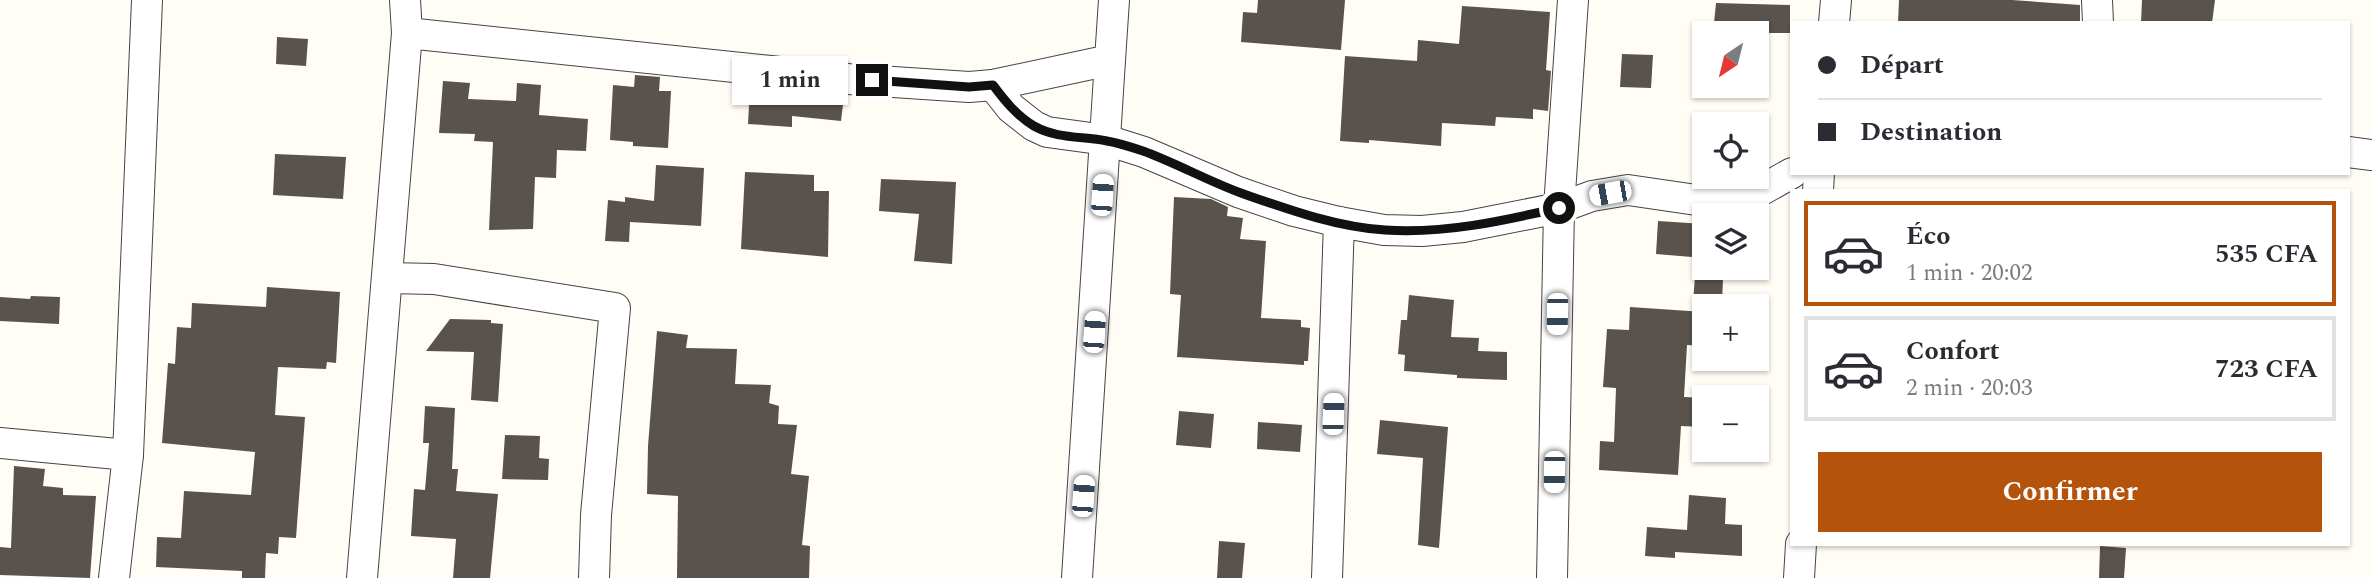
<!DOCTYPE html>
<html lang="fr">
<head>
<meta charset="utf-8">
<style>
  :root { --surface:#fff; --page:#f2f2f3; --text:#2b2b33; --muted:#7c7c81; --line:#e1e1e2; --accent:#b45309 }
  body { margin:0; font-family:Spectral,serif; background:var(--page); color:var(--text); height:100vh; display:flex; flex-direction:column; font-size:26px; white-space:nowrap }
  * { box-sizing:border-box; margin:0 }
  p { font-size:23px; color:var(--muted) }
  .icon { flex:none; width:38px; height:38px; fill:none; stroke:currentColor; stroke-width:2; stroke-linecap:round; stroke-linejoin:round }
  .map { position:relative; flex:1; overflow:hidden }
  .drawer { position:absolute; left:1790px; top:189px; width:560px; height:357px; display:flex; flex-direction:column; background:var(--surface); border-radius:0px; box-shadow:0 2px 5px #0004 }
  .drawer>* { flex:none }
  .guide { position:absolute; left:1790px; top:21px; width:560px; height:154px; border-radius:0px; box-shadow:0 2px 5px #0004; display:grid; align-content:center; height:154px; padding:0 28px; background:var(--surface) }
  .needle { width:46px; rotate:215deg }
  .buttons { position:absolute; left:1692px; top:21px; display:grid; gap:14px }
  .buttons a { display:grid; place-items:center; width:77px; height:77px; border-radius:0px; background:var(--surface); box-shadow:0 2px 5px #0004; font-size:35px }
  .end { position:absolute; width:32px; height:32px; margin:-16px; border:9px solid #111; background:#fff; box-shadow:0 0 0 4px #fff }
  .from { border-radius:50% }
  .bubble { position:absolute; height:49px; border-radius:0px; background:var(--surface); box-shadow:0 2px 5px #0004; font-size:23px; font-weight:700; line-height:49px; text-align:center }
  .car { position:absolute; width:21px; height:42px; margin:-21px -10px; border-radius:9px; box-shadow:0 0 5px 2px #0007; background:linear-gradient(#fff 24%,#345 0 40%,#fff 0 76%,#345 0 86%,#fff 0) }
  .guide b { display:flex; align-items:center; gap:24px; height:66px; font-size:26px }
  .guide b+b { border-top:2px solid var(--line) }
  .guide i { width:18px; height:18px; background:var(--text) }
  ul { padding:12px 0 0; list-style:none }
  li { display:flex; align-items:center; gap:21px; height:105px; margin:0 14px 10px; padding:0 14px; border:4px solid var(--line); border-radius:0px }
  li div { flex:1 }
  li b { display:block; font-size:26px }
  li em { font-style:normal; font-weight:700 }
  li.current { border-color:var(--accent) }
  li>.icon { width:63px; height:63px; stroke-width:1.5 }
  .primary-button { display:flex; gap:14px; margin-top:auto; padding:14px 28px }
  .primary-button a { flex:1; height:80px; border-radius:0px; background:var(--accent); color:#fff; font-size:28px; font-weight:700; line-height:80px; text-align:center }
  .map>svg:first-child { display:block }
  .building { fill:#5a524d }
  .lines { fill:none; stroke-linecap:round; stroke-linejoin:round }
  .minor-casing { stroke:#444; stroke-width:32 }
  .minor { stroke:#fff; stroke-width:30 }
  .route { stroke:#111; stroke-width:9 }
</style>
</head>
<body>
<div class="map">
<svg width="2372" height="578" viewBox="0 0 2372 578">
  <rect width="100%" height="100%" fill="#fffdf5"/>
  <!-- building -->
  <g class="building">
    <polygon points="1258,0 1345,0 1341,50 1241,42 1243,12 1257,13"/>
    <polygon points="1899,0 2012,0 2080,5 2080,23 1898,23"/>
    <polygon points="2142,0 2215,0 2212,23 2141,23"/>
    <polygon points="1716,3 1790,5 1790,33 1713,33"/>
    <polygon points="1462,6 1550,12 1546,70 1551,71 1548,111 1533,109 1533,119 1496,117 1495,126 1442,123 1441,146 1369,140 1369,143 1340,141 1345,56 1417,61 1418,40 1459,44"/>
    <polygon points="277,37 308,39 306,66 276,64"/>
    <polygon points="1622,54 1653,55 1651,88 1620,87"/>
    <polygon points="635,75 660,77 659,91 671,91 668,148 633,146 633,142 610,140 613,85 634,87"/>
    <polygon points="443,81 470,83 468,99 516,101 517,83 541,85 539,115 588,119 586,151 557,150 556,178 535,177 533,229 489,230 493,142 474,141 475,134 439,133"/>
    <polygon points="750,86 844,96 841,121 792,116 792,127 748,124"/>
    <polygon points="275,154 346,157 343,199 273,195"/>
    <polygon points="656,165 704,168 701,226 630,222 629,242 605,241 608,200 625,202 625,197 654,201"/>
    <polygon points="745,172 814,175 814,191 829,191 828,257 741,249"/>
    <polygon points="881,179 956,182 952,264 914,261 919,214 879,211"/>
    <polygon points="1174,197 1211,199 1228,207 1227,216 1243,218 1240,239 1266,241 1261,318 1301,320 1301,327 1310,328 1308,361 1304,361 1304,365 1177,357 1181,295 1170,294"/>
    <polygon points="1658,221 1704,224 1704,258 1656,254"/>
    <polygon points="1695,276 1723,278 1722,305 1693,303"/>
    <polygon points="267,287 340,292 336,363 327,362 326,369 278,367 275,415 305,417 296,538 279,537 278,554 266,553 265,578 242,578 242,571 156,567 157,537 181,538 184,491 251,495 255,452 162,443 168,363 175,364 177,327 191,328 192,303 266,307"/>
    <polygon points="1409,295 1454,300 1451,337 1479,338 1478,351 1507,352 1507,380 1457,378 1457,375 1404,371 1405,355 1398,354 1401,320 1407,320"/>
    <polygon points="31,296 60,297 59,324 0,321 0,297 30,299"/>
    <polygon points="1630,307 1704,312 1704,346 1687,345 1684,397 1704,398 1704,427 1681,426 1678,475 1599,470 1600,441 1614,442 1616,388 1603,387 1607,329 1629,330"/>
    <polygon points="450,319 491,320 491,323 503,324 498,402 471,400 474,352 426,351"/>
    <polygon points="657,331 688,335 686,348 737,349 735,384 771,385 769,403 779,406 778,424 797,425 791,474 809,476 802,545 810,546 809,578 677,578 678,496 647,494 648,446"/>
    <polygon points="425,406 455,408 452,469 458,469 456,491 498,494 490,578 453,578 456,539 411,536 414,489 425,490 429,443 423,443"/>
    <polygon points="1179,411 1214,414 1211,448 1176,445"/>
    <polygon points="1380,420 1448,427 1439,548 1418,545 1423,458 1377,454"/>
    <polygon points="1258,422 1302,425 1300,452 1257,449"/>
    <polygon points="505,435 540,436 539,458 549,459 548,480 502,479"/>
    <polygon points="14,466 45,469 43,486 63,488 63,495 96,496 90,578 0,575 0,547 11,548"/>
    <polygon points="1689,495 1726,498 1725,524 1742,525 1742,556 1675,552 1675,558 1645,556 1647,527 1687,530"/>
    <polygon points="1219,541 1245,543 1242,578 1217,578"/>
    <polygon points="2100,546 2126,548 2124,578 2099,578"/>
  </g>
  <g class="lines">
    <!-- minor casing -->
    <g class="minor-casing">
      <g id="minor">
        <polyline points="2097,0 2098,23"/>
        <polyline points="1834,23 1836,0"/>
        <polyline points="407,33 848,79 969,87 993,85 1110,60 1114,0"/>
        <polyline points="993,85 1011,108 1034,126 1047,132 1106,140 1144,152 1238,192 1294,211 1339,222 1384,230 1422,231 1463,227 1559,208 1592,196 1628,190 1717,203 1742,201 1792,173"/>
        <polyline points="2348,152 2372,155"/>
        <polyline points="1818,191 1819,173"/>
        <polyline points="388,278 434,279 615,308 596,515 594,578"/>
        <polyline points="0,443 128,455 147,0"/>
        <polyline points="114,578 128,455"/>
        <polyline points="362,578 407,33 405,0"/>
        <polyline points="1077,578 1110,60"/>
        <polyline points="1327,578 1339,222"/>
        <polyline points="1552,578 1559,208 1573,0"/>
        <polyline points="1799,578 1801,544"/>
      </g>
    </g>
    <!-- minor -->
    <use href="#minor" class="minor"/>
  </g>
  <g class="lines">
    <!-- route -->
    <path class="route" d="M872,80l97,7 24,-2c12,16 24,31 41,41 23,13 49,10 73,15 12,2 24,6 36,10 33,12 65,30 98,42 46,16 95,34 144,37 59,4 117,-9 174,-22"/>
  </g>
</svg>
<div class="buttons">
<a><svg class="needle" viewBox="-14 -14 28 28"><path d="M0-13l5 13h-10z" fill="#e53935"/><path d="M0 13l5-13h-10z" fill="#7c7c81"/></svg></a>
<a><svg class="icon" aria-label="locate" viewBox="0 0 24 24"><circle cx="12" cy="12" r="6"/><path d="M12 2v4M12 18v4M2 12h4M18 12h4"/></svg></a>
<a><svg class="icon" aria-label="layers" viewBox="0 0 24 24"><path d="M12 4l9 5-9 5-9-5zM3 14l9 5 9-5"/></svg></a>
<a>+</a>
<a>−</a>
</div>
<i class="end from" style="left:1559px;top:208px"></i>
<i class="end" style="left:872px;top:80px"></i>
<div class="bubble" style="left:732px;top:56px;width:116px">1 min</div>
<i class="car" style="left:1610px;top:193px;rotate:260deg"></i>
<i class="car" style="left:1102px;top:195px;rotate:4deg"></i>
<i class="car" style="left:1557px;top:314px;rotate:181deg"></i>
<i class="car" style="left:1094px;top:332px;rotate:4deg"></i>
<i class="car" style="left:1333px;top:414px;rotate:2deg"></i>
<i class="car" style="left:1554px;top:472px;rotate:181deg"></i>
<i class="car" style="left:1083px;top:496px;rotate:4deg"></i>
<div class="guide">
<b><i class="from"></i>Départ</b>
<b><i></i>Destination</b>
</div>
<section class="drawer">
<ul>
<li class="current"><svg class="icon" aria-label="car" viewBox="0 0 24 24"><path d="M5 17H2v-5l4-1 3-4h7l3 4 3 1v5h-3M9 17h6M6 11h13"/><circle cx="7" cy="17" r="2"/><circle cx="17" cy="17" r="2"/></svg><div><b>Éco</b><p>1 min · 20:02</p></div><em>535 CFA</em></li>
<li><svg class="icon" aria-label="car" viewBox="0 0 24 24"><path d="M5 17H2v-5l4-1 3-4h7l3 4 3 1v5h-3M9 17h6M6 11h13"/><circle cx="7" cy="17" r="2"/><circle cx="17" cy="17" r="2"/></svg><div><b>Confort</b><p>2 min · 20:03</p></div><em>723 CFA</em></li>
</ul>
<div class="primary-button"><a>Confirmer</a></div>
</section>
</div>
</body>
</html>
